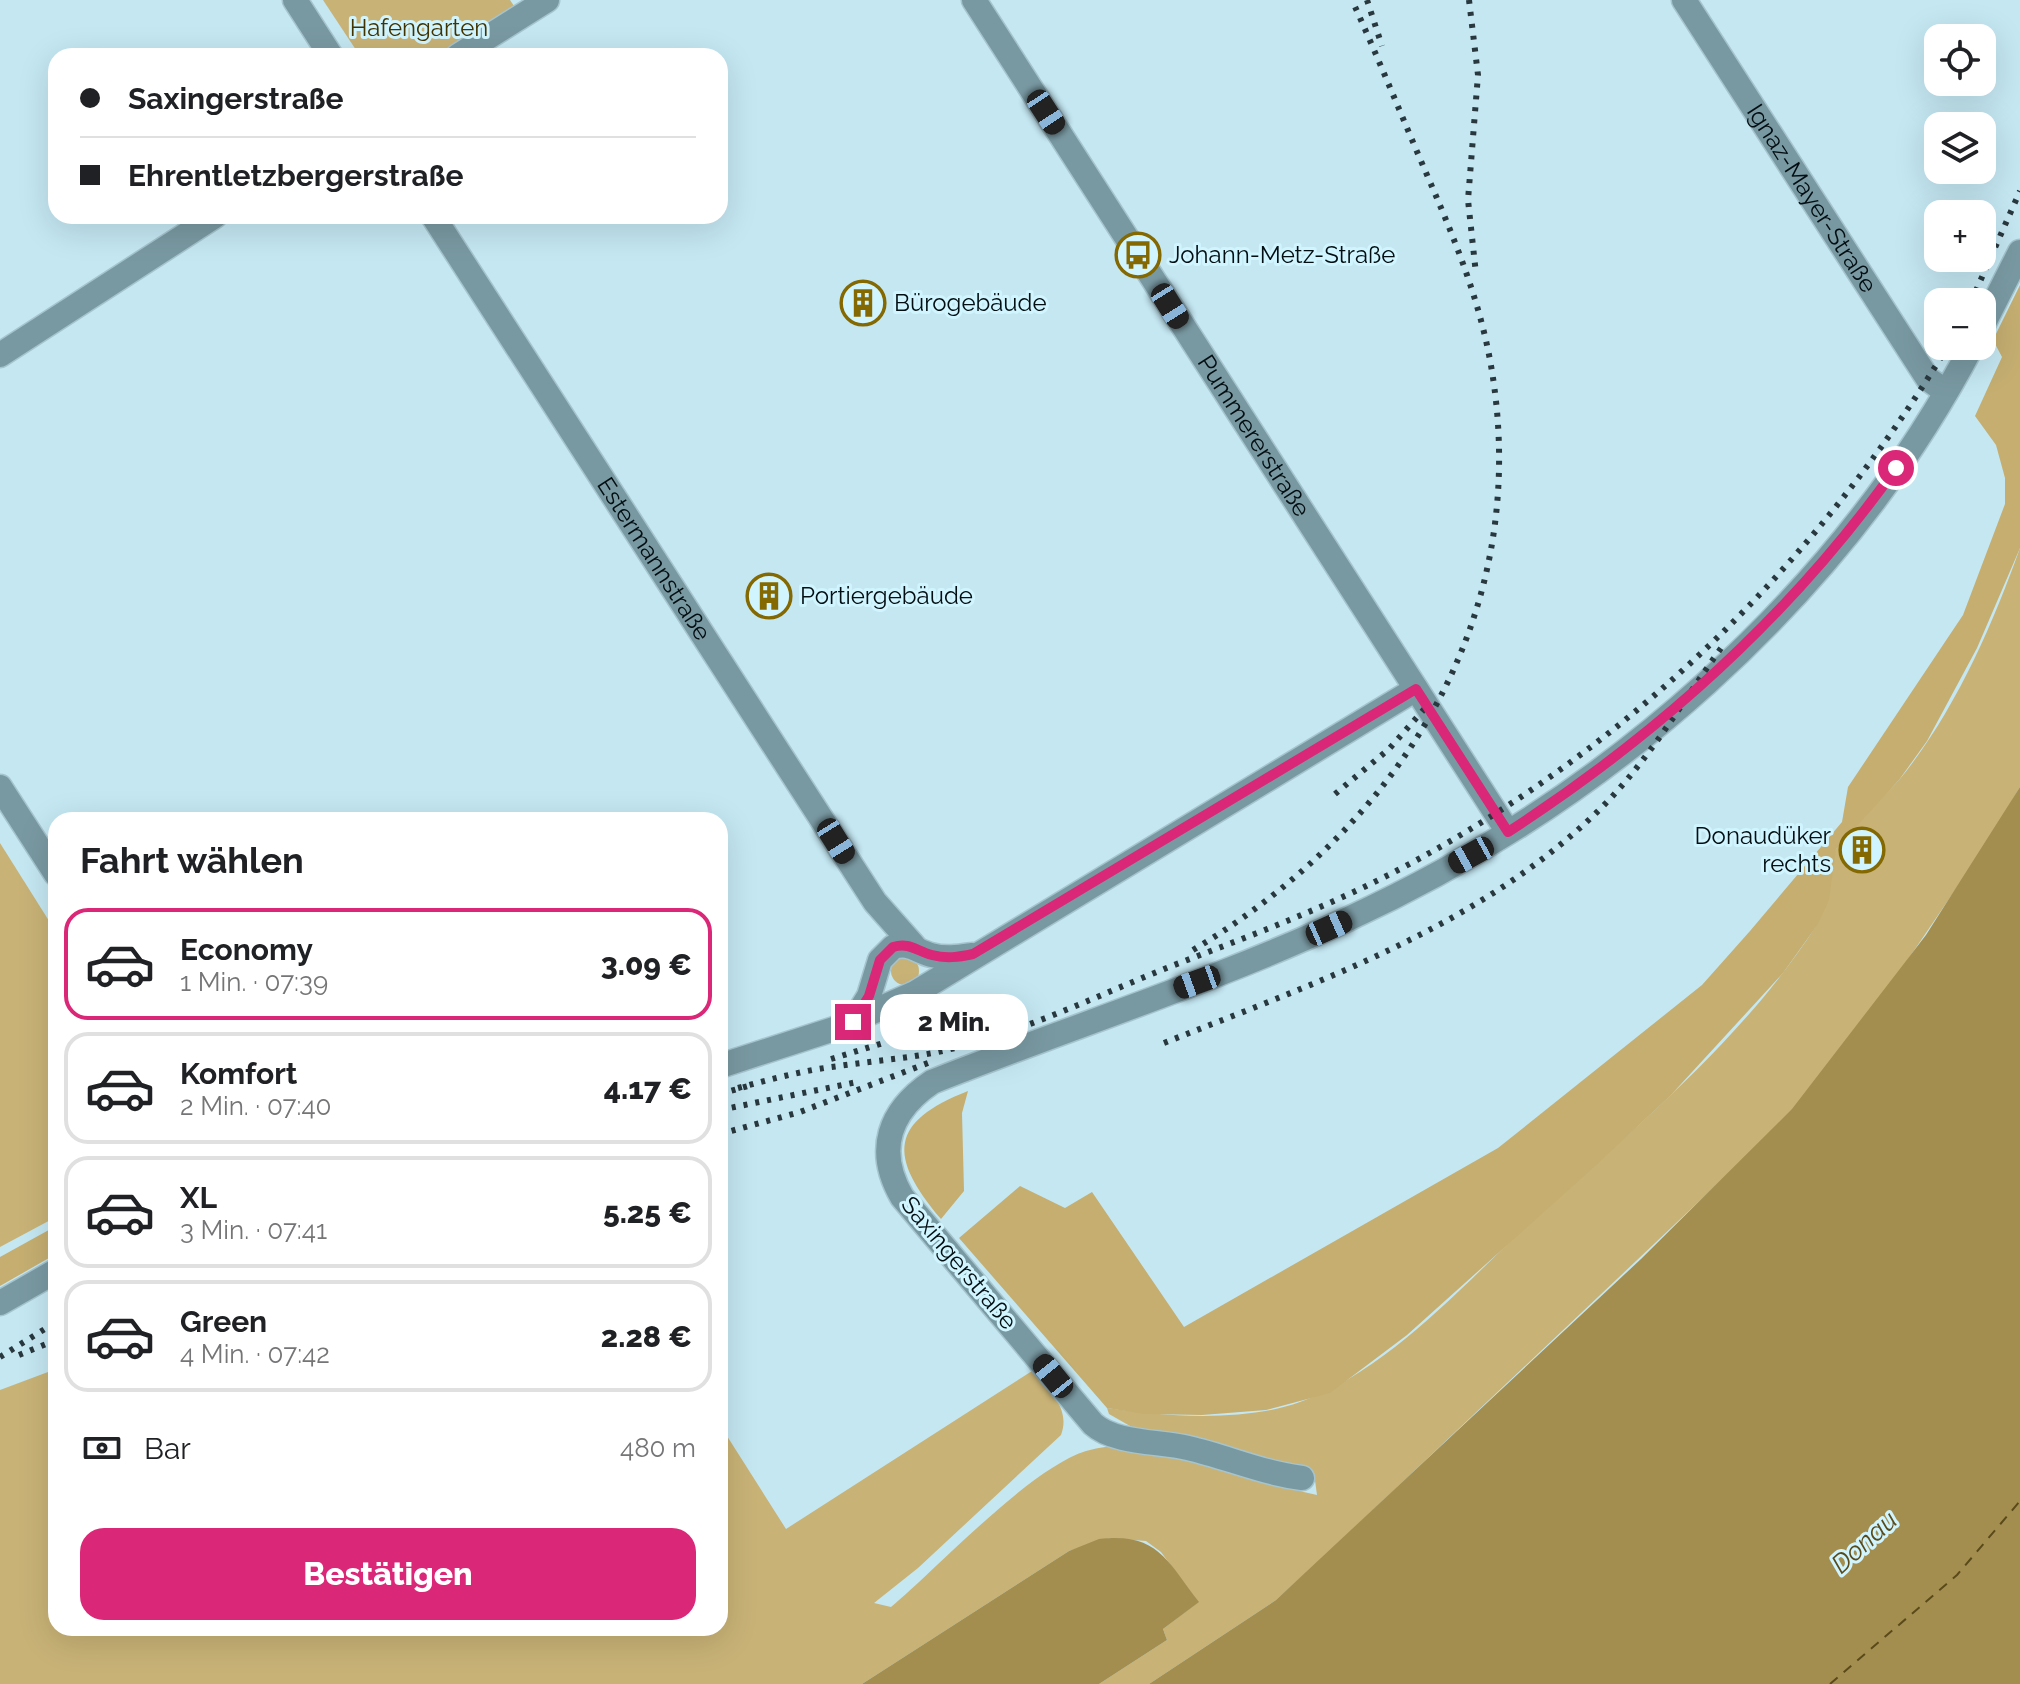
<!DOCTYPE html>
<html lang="de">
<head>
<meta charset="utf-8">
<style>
  :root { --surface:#fff; --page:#f2f2f2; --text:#202124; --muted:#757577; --line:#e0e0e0; --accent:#db2777 }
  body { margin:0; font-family:Raleway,sans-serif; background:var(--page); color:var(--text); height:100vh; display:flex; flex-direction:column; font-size:30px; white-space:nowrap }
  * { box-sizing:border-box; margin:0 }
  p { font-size:26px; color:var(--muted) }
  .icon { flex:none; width:44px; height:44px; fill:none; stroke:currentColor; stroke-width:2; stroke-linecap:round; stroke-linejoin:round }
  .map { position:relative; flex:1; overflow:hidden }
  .panel { position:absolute; left:48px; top:812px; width:680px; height:824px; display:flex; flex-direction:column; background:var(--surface); border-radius:24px; box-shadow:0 8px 32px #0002 }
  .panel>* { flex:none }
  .guide { position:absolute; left:48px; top:48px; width:680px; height:176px; border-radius:24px; box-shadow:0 8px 32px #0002; display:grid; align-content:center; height:176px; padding:0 32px; background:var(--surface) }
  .fabs { position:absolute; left:1924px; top:24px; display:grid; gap:16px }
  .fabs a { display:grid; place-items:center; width:72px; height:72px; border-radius:16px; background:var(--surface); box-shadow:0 8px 32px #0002; font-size:40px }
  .end { position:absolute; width:36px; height:36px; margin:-18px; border:10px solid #db2777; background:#fff; box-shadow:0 0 0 4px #fff }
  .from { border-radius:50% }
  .bubble { position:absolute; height:56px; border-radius:24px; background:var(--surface); box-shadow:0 8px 32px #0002; font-size:26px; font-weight:800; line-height:56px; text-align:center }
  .car { position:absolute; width:24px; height:48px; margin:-24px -12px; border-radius:10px; box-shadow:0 0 6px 2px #0007; background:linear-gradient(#222 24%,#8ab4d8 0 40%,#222 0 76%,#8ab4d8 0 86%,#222 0) }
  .guide b { display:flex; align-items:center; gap:28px; height:76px; font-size:30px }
  .guide b+b { border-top:2px solid var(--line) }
  .guide i { width:20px; height:20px; background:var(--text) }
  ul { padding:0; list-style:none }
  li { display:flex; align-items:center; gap:24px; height:112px; margin:0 16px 12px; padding:0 16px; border:4px solid var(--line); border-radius:24px }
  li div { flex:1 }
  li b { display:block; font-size:30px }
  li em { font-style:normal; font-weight:800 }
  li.active { border-color:var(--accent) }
  li>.icon { width:72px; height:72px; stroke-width:1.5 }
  h2 { padding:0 32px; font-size:36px; line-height:96px }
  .pay { display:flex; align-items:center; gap:20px; height:88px; padding:0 32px; font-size:30px }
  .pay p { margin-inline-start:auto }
  .button { display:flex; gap:16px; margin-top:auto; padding:16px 32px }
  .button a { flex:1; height:92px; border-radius:24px; background:var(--accent); color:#fff; font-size:32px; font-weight:800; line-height:92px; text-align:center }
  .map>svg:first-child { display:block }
  .green { fill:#c8b276 }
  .forest { fill:#c5ae70 }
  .water { fill:#a38e50 }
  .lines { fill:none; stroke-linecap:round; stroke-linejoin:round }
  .ferry { stroke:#5a4a19; stroke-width:2; stroke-dasharray:10 8; stroke-linecap:butt }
  .minor-casing { stroke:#a5c4ce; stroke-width:27 }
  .minor { stroke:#7999a2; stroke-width:24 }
  .rail { stroke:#29383e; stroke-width:6; stroke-dasharray:4 8; stroke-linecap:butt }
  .route { stroke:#db2777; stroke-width:10 }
  .labels { text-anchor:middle; stroke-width:6; stroke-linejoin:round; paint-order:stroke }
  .park-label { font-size:24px; fill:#433300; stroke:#d1f5ff }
  .street-label { font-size:24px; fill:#030e12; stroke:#d1f5ff }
  .poi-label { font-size:24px; fill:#030e12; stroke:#d1f5ff; text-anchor:start }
  .water-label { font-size:26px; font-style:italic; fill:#5a4a19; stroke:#d1f5ff }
</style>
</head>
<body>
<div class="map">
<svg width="2020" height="1684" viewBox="0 0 2020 1684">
  <rect width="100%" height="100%" fill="#c4e7f2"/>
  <!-- green -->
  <g class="green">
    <polygon points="323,0 510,0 516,9 441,56 360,56"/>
    <path d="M2020,548v239l-37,62 -102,150 -88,110 -45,46 -429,406 -43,39 -127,84h-50l68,-44 -4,-11 35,-27 -37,-50 -15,-11 -36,-3 -41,13 -207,133h-862v-294l56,-21v259h664v-203l66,104 246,-158c17,19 39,37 29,64l-143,133 -44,35 17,4c49,-41 138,-138 195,-156 34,-10 75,-5 109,4 42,10 78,31 122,40l-3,-22 -177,-43 -28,-16 -2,-6c58,9 138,14 193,-6 88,-31 165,-119 232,-181 100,-91 210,-180 284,-295 17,-27 9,-51 20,-77 10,-23 46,-49 63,-69 54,-65 93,-153 121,-232z"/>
    <polygon points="0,843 56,932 56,1217 0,1247"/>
    <circle cx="905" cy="971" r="14"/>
  </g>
  <!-- forest -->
  <g class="forest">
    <polygon points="2020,285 2020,548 1977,648 1927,741 1899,780 1836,849 1829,900 1818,924 1783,973 1670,1096 1593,1168 1407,1335 1330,1393 1266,1410 1202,1415 1144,1414 1107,1408 959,1238 1020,1186 1065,1208 1092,1192 1184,1327 1498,1148 1702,985 1750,931 1842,822 1848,787 1963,615 2005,504 2005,478 1996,445 1975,416 2002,357 1993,340"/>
    <path d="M968,1091l-6,22 2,78 -23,28c-53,-63 -52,-97 27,-128z"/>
    <polygon points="56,1226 56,1254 0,1286 0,1257"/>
  </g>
  <!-- water -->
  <g class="water">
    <polygon points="2020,787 2020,1684 1149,1684 1276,1600 1641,1259 1792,1109 1926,935"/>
    <path d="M1099,1539c59,-7 68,22 100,63l-36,27 4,11 -68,44h-237l207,-133z"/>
  </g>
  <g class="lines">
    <!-- ferry -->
    <polyline class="ferry" points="1830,1684 1957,1575 2020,1501"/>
    <!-- minor casing -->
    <g class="minor-casing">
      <g id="minor">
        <polyline points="295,0 331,56"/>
        <path id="s1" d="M974,0l534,832"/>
        <path id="s2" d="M1684,0l244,379 18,13"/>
        <polyline points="458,56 547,0"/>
        <path id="s3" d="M433,216l442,686 39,44"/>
        <polyline points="1982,327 2020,252"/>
        <polyline points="0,355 215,216"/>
        <polyline points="0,787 56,874"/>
        <path d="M853,1022l16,-26 11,-36 13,-13c17,-5 23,4 38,8 14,4 27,2 41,0"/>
        <polyline points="720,1066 834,1029 915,993 1416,689"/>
        <polyline points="0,1303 56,1271"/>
        <path d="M1302,1478c-40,-5 -75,-21 -114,-30 -28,-7 -73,-4 -95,-24l-191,-227c-27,-47 -13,-86 30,-115 138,-55 281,-100 416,-163 258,-119 491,-320 624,-573"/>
      </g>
    </g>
    <!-- minor -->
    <use href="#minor" class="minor"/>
    <!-- rail -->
    <g class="rail">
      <polyline points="1367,0 1382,46"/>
      <polyline points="1469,0 1478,75 1468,200 1476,274"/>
      <polyline points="1971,302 2020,191"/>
      <polyline points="1335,794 1389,749 1426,707"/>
      <path d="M1193,950c210,-125 343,-339 297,-590 -13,-70 -41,-134 -69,-199 -23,-54 -45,-108 -69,-161"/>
      <path d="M1164,1043c151,-60 313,-115 432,-230 51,-49 86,-111 128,-169"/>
      <polyline points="831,1059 926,1030 979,1008"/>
      <path d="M738,1088c33,-9 67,-18 101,-22 39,-6 78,-8 116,-18 74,-19 144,-53 214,-81 78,-30 157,-59 231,-98 229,-121 414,-302 548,-523"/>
      <polyline points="720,1094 748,1086"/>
      <polyline points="720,1110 857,1082"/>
      <polyline points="720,1134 800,1112 933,1061"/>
      <polyline points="19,1355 56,1340"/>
      <polyline points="0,1357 56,1322"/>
    </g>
  </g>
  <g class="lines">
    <!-- route -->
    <path class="route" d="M853,1022l16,-26 11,-36 13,-13c17,-5 23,4 39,8 14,4 27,2 41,-1l443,-265 92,143c151,-98 283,-216 388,-364"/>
  </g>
  <!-- icons -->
  <defs>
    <g id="bus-ring" transform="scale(2.3)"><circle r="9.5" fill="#d1f5ff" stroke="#846902" stroke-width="1.5"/><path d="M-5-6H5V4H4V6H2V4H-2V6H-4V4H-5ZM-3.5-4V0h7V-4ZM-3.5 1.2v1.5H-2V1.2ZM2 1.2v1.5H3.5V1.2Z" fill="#846902"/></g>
    <g id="building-ring" transform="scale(2.3)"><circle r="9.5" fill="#d1f5ff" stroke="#846902" stroke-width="1.5"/><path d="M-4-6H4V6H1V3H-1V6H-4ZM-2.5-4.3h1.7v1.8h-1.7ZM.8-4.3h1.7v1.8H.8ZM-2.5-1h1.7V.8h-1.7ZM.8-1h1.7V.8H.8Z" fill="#846902"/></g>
  </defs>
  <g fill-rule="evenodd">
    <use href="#bus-ring" x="1138" y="255"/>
    <use href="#building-ring" x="863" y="303"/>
    <use href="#building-ring" x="769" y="596"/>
    <use href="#building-ring" x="1862" y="850"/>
  </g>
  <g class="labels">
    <!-- park labels -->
    <g class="park-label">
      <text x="419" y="36">Hafengarten</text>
    </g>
    <!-- street labels -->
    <g class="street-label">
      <text dy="8" stroke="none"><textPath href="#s2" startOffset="236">Ignaz-Mayer-Straße</textPath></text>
      <text dy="8" stroke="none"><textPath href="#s1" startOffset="518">Pummererstraße</textPath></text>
      <text dy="8" stroke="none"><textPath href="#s3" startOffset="408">Estermannstraße</textPath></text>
      <text transform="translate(959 1263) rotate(50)" y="8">Saxingerstraße</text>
    </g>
    <!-- poi labels -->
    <g class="poi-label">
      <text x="1169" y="263">Johann-Metz-Straße</text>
      <text x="894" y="311">Bürogebäude</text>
      <text x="800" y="604">Portiergebäude</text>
      <text x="1831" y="844" text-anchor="end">Donaudüker<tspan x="1831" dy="28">rechts</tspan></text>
    </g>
    <!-- water labels -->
    <g class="water-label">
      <text transform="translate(1864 1542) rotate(-42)" y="9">Donau</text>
    </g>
  </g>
</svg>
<div class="fabs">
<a><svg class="icon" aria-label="locate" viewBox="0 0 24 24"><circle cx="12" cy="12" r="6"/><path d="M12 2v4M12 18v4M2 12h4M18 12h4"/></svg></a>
<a><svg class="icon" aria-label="layers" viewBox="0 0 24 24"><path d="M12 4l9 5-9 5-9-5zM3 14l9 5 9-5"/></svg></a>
<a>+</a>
<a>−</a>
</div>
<i class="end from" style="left:1896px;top:468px"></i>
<i class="end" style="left:853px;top:1022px"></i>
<div class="bubble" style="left:880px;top:994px;width:148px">2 Min.</div>
<i class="car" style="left:1046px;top:112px;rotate:147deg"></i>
<i class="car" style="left:1170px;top:306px;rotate:148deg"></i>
<i class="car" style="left:836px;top:841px;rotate:148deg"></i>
<i class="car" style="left:1471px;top:855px;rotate:241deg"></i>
<i class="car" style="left:1329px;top:928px;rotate:66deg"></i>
<i class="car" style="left:1197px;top:982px;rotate:250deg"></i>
<i class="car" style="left:1053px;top:1376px;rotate:321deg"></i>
<div class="guide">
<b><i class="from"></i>Saxingerstraße</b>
<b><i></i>Ehrentletzbergerstraße</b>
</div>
<section class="panel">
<h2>Fahrt wählen</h2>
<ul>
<li class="active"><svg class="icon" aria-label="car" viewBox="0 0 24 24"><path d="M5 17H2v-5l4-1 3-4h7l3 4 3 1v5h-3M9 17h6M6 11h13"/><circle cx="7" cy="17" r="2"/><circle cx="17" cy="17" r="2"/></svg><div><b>Economy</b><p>1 Min. · 07:39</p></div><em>3.09 €</em></li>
<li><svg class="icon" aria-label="car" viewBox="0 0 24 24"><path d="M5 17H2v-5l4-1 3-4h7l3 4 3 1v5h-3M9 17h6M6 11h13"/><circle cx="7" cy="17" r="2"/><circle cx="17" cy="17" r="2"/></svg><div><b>Komfort</b><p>2 Min. · 07:40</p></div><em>4.17 €</em></li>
<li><svg class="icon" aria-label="car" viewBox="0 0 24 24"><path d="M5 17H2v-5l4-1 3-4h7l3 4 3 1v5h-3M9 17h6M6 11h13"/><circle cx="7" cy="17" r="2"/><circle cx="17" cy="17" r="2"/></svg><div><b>XL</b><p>3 Min. · 07:41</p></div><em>5.25 €</em></li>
<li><svg class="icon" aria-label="car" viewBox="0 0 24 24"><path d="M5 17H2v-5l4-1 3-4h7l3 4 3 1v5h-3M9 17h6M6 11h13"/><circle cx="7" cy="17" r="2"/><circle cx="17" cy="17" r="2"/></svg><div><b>Green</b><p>4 Min. · 07:42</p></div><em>2.28 €</em></li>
</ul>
<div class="pay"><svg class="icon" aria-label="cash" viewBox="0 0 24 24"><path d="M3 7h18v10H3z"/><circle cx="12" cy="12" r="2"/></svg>Bar<p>480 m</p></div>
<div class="button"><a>Bestätigen</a></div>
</section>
</div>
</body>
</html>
